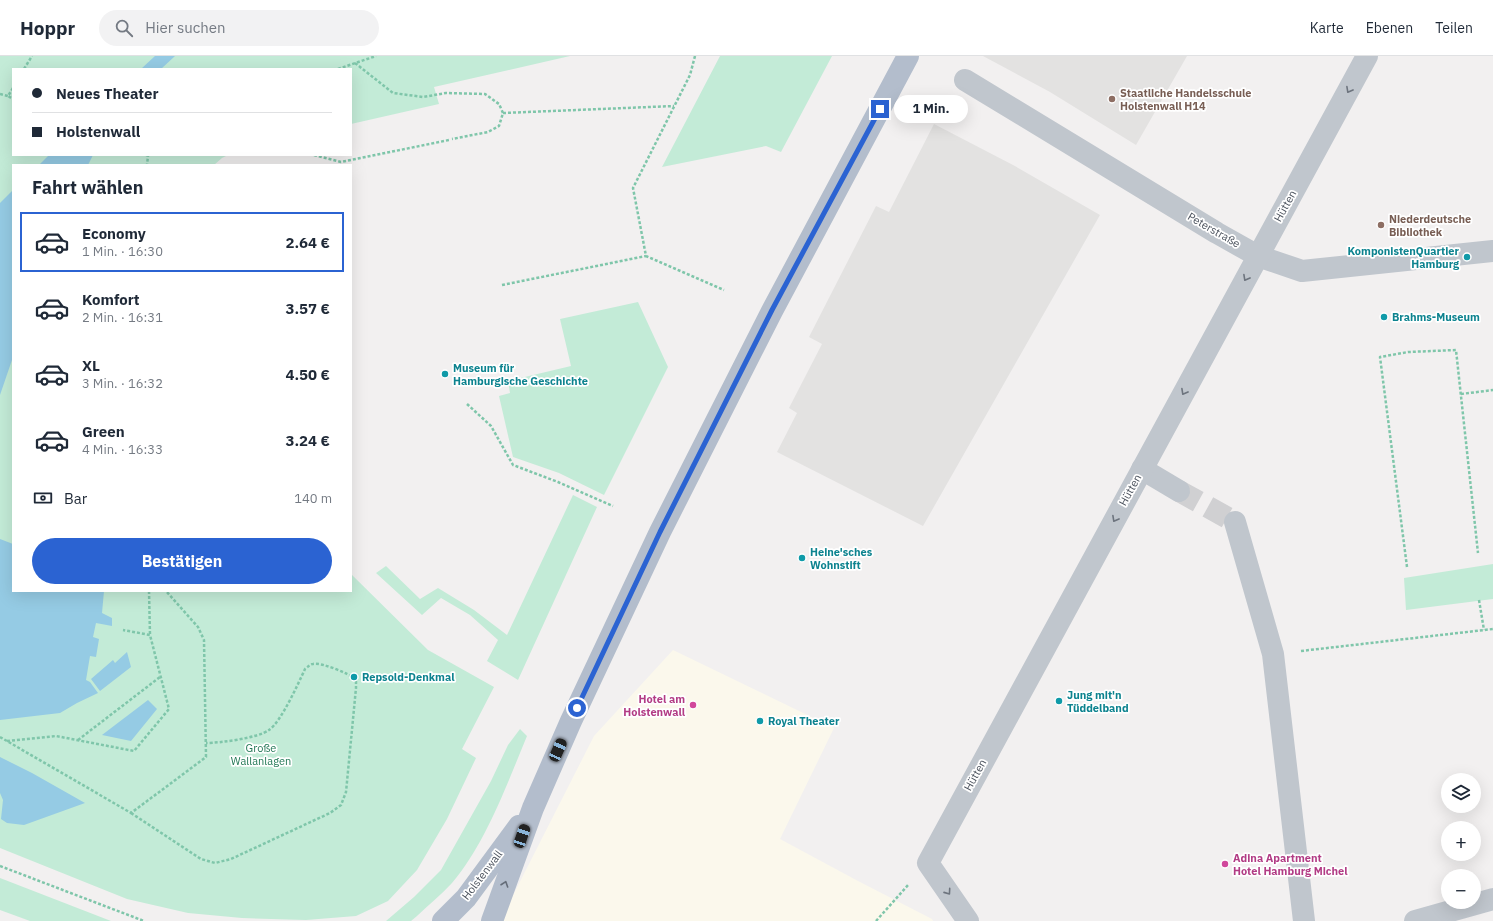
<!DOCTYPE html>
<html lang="de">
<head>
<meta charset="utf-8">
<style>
  :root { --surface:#fff; --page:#f2f2f3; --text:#1f2937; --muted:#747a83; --line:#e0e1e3; --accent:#2b63d2 }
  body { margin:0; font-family:"IBM Plex Sans",sans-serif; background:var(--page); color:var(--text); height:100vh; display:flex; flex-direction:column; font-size:15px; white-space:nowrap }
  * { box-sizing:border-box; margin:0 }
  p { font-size:13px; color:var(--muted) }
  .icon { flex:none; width:22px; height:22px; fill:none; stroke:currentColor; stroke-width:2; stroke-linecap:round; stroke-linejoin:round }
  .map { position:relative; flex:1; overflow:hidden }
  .sheet { position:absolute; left:12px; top:108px; width:340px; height:428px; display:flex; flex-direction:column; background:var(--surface); border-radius:0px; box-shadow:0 4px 16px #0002 }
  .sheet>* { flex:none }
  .guide { position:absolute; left:12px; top:12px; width:340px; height:88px; border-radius:0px; box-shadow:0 4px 16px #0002; display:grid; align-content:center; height:88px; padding:0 20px; background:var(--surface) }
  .controls { position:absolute; left:1441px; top:717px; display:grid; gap:8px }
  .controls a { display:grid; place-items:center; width:40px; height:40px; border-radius:50%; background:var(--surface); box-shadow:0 4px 16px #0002; font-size:20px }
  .end { position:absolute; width:18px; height:18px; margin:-9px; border:5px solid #2b63d2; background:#fff; box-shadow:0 0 0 2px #fff }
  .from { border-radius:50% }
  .bubble { position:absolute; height:28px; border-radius:14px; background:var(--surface); box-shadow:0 4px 16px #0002; font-size:13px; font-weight:700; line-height:28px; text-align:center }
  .car { position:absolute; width:12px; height:24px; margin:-12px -6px; border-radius:5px; box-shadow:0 0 3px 1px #0007; background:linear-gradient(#222 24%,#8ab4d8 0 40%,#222 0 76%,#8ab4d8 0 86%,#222 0) }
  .guide b { display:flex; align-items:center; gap:14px; height:38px; font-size:15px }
  .guide b+b { border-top:1px solid var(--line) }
  .guide i { width:10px; height:10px; background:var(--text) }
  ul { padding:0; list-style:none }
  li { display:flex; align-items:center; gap:12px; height:60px; margin:0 8px 6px; padding:0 12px; border:2px solid transparent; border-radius:0px }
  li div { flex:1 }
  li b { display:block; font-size:15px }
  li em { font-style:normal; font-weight:700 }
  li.active { border-color:var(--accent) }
  li>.icon { width:36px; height:36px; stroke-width:1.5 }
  h2 { padding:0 20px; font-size:18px; line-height:48px }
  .pay { display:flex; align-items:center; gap:10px; height:44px; padding:0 20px; font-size:15px }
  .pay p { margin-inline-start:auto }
  .primary-button { display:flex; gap:8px; margin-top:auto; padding:8px 20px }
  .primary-button a { flex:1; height:46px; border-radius:24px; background:var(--accent); color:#fff; font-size:16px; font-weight:700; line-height:46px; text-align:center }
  header { display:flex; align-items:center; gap:24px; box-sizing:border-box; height:56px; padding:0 20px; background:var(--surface); border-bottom:1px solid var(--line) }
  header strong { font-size:19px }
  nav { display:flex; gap:22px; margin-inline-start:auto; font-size:14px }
  .search { width:280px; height:36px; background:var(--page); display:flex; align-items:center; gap:10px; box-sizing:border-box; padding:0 14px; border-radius:22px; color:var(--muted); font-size:15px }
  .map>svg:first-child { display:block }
  .commercial { fill:#fbf8ec }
  .education { fill:#e3e2e1 }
  .green { fill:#c3ebd7 }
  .water { fill:#95cbe4 }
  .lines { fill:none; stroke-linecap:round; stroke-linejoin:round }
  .minor-tunnel { stroke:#d0d0d2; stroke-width:22; stroke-dasharray:22 11; stroke-linecap:butt }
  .path { stroke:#7fc6aa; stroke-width:2.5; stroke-dasharray:3 2; stroke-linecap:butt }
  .minor { stroke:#c0c6cd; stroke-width:22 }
  .major { stroke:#b3bdcc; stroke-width:22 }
  .oneway { stroke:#6d747e }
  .oneway2 { stroke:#646c78 }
  .route { stroke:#2b63d2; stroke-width:5 }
  .education-dot { fill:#8d6e63; stroke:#fff; stroke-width:1.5 }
  .culture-dot { fill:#0f9aa8; stroke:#fff; stroke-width:1.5 }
  .hotel-dot { fill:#d1479c; stroke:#fff; stroke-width:1.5 }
  .labels { text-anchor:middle; stroke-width:3.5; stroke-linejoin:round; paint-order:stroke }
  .education-label { font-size:11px; font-weight:bold; fill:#785e54; stroke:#fff; text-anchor:start }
  .street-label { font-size:11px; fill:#4a515c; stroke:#fff }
  .culture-label { font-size:11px; font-weight:bold; fill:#0d838f; stroke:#fff; text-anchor:start }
  .hotel-label { font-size:11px; font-weight:bold; fill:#b23c85; stroke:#fff; text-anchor:end }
  .park-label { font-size:11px; fill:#217754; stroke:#fff }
</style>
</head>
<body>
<header>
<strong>Hoppr</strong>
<div class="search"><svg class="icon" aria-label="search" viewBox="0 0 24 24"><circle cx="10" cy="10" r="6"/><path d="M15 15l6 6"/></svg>Hier suchen</div>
<nav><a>Karte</a><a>Ebenen</a><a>Teilen</a></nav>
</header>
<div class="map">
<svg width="1493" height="865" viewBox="0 0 1493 865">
  <rect width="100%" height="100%" fill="#f2f0f0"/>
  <!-- commercial -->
  <polygon class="commercial" points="673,594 834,672 780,783 858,825 932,863 933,865 500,865 594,680"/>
  <!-- education -->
  <g class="education">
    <polygon points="983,0 1187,0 1136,89 1050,36"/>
    <polygon points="934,68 1013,109 1100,159 923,470 777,396 797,357 789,352 822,288 809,281 876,150 889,156"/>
  </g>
  <!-- green -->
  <g class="green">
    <polygon points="0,0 570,0 434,31 439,48 351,68 351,13 13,13 13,99 228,99 222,102 214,109 13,109 13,535 351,535 351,518 428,594 494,631 462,693 476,702 447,763 417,814 388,845 356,860 306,864 242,862 188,857 127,843 0,792"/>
    <polygon points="720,0 832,0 781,96 766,90 662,111"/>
    <polygon points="638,246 668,311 604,439 559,417 513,401 499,340 510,337 508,325 571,310 560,263"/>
    <polygon points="573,439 597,451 518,624 487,605 498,584 470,559 441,542 422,559 376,517 386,510 420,543 438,532 474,554 507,579"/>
    <polygon points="1493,508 1493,543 1406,554 1404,522"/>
    <path d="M520,673l7,7c-20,48 -41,107 -75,147 -11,12 -24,22 -35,33l-6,5h-25l28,-24 27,-27 50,-89 17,-36z"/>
    <polygon points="0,822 111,865 30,865 0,854"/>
  </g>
  <!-- water -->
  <g class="water">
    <polygon points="155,0 175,0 161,13 141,13"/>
    <polygon points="49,99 93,99 88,109 39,109"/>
    <polygon points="13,134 13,301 0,339 0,147"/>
    <polygon points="0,483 13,488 13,535 104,535 102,557 112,562 112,570 96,567 93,581 99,583 96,601 90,600 86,624 90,626 98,637 77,647 60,657 0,664"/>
    <polygon points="127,596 131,611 100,635 91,623 113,604 115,607"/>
    <polygon points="148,644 157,653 131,685 102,679"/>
    <polygon points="0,701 32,717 85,747 24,769 7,767 1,763 3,744 0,737"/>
  </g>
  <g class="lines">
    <!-- minor-tunnel -->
    <polyline class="minor-tunnel" points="1179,435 1235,466"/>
    <!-- path -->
    <g class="path">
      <polyline points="695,0 690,19 633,132 646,200 724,234"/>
      <polyline points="355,7 393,37 423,41 446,37 485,38 499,48 503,57 499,70 488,76 452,83"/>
      <polyline points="24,13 32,0"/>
      <polyline points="338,13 376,0"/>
      <polyline points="13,32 8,40 13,43"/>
      <polyline points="0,38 8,40"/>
      <polyline points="503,57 674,50"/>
      <polyline points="146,99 148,100 147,109"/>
      <polyline points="314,99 341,106 449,84"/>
      <polyline points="502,229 646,200"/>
      <polyline points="1461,338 1493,334"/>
      <polyline points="467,348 491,370 513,409 558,426 613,450"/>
      <polyline points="1407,511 1380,301 1408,296 1456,294 1478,497"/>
      <polyline points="149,535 150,579"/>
      <polyline points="1479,544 1484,574"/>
      <polyline points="1301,595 1493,573"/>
      <polyline points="0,681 131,757 206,701 204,584 198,571 166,535"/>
      <polyline points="78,684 160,621"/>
      <polyline points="7,685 56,680 134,695 169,653 150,579 123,574"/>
      <path d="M131,757l70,46 14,4 16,-4 99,-46 11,-8 5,-13 10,-104v-9c-7,-5 -34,-17 -43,-15 -3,0 -5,3 -8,5 -7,15 -24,53 -36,61 -11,8 -49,13 -63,13"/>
      <polyline points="0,810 144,865"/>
      <polyline points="876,865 909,828"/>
    </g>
    <!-- minor -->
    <g class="minor">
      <polyline points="965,24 1217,177 1258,200 1302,215 1493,195"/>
      <polyline points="1142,413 1179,435"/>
      <polyline points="1235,466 1273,598 1304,865"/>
      <polyline points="968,865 928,807 1367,0"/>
      <polyline points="1415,865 1493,843"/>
    </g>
    <!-- major -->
    <g class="major">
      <polyline points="443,865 466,842 519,770"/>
      <polyline points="492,865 533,752 571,665 660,476 772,255 908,0"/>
    </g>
  </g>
  <!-- one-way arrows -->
  <defs><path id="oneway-chevron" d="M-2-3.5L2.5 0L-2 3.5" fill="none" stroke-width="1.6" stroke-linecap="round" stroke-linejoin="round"/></defs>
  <g class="oneway">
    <use href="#oneway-chevron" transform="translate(1349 34) rotate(119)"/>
    <use href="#oneway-chevron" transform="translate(1246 222) rotate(119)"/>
    <use href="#oneway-chevron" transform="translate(1184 336) rotate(119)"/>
    <use href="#oneway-chevron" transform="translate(1115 463) rotate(119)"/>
    <use href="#oneway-chevron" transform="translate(948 836) rotate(55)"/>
  </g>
  <use class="oneway2" href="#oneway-chevron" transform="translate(505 828) rotate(-71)"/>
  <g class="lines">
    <!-- route -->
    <polyline class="route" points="577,652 660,476 772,254 880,53"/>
  </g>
  <!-- markers -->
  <g class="education-dot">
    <circle cx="1112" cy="43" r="4"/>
    <circle cx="1381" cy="169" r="4"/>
  </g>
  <g class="culture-dot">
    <circle cx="1467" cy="201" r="4"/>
    <circle cx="1384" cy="261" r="4"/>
    <circle cx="445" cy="318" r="4"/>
    <circle cx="802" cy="502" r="4"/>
    <circle cx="354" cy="621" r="4"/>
    <circle cx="1059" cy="645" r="4"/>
    <circle cx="760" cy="665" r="4"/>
  </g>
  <g class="hotel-dot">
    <circle cx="693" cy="649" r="4"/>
    <circle cx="1225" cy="808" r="4"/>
  </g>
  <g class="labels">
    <!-- education labels -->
    <g class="education-label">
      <text x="1120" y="41">Staatliche Handelsschule<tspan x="1120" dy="13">Holstenwall H14</tspan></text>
      <text x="1389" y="167">Niederdeutsche<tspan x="1389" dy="13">Bibliothek</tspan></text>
    </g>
    <!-- street labels -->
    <g class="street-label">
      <text transform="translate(1285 150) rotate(-61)" y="4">Hütten</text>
      <text transform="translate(1214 174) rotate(30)" y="4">Peterstraße</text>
      <text transform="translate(1130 434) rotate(-61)" y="4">Hütten</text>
      <text transform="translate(975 719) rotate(-61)" y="4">Hütten</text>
      <text transform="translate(482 819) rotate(-53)" y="4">Holstenwall</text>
    </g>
    <!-- culture labels -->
    <g class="culture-label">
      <text x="1459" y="199" text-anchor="end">KomponistenQuartier<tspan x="1459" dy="13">Hamburg</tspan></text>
      <text x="1392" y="265">Brahms-Museum</text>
      <text x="453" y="316">Museum für<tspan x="453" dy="13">Hamburgische Geschichte</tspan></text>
      <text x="810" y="500">Heine'sches<tspan x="810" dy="13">Wohnstift</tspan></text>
      <text x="362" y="625">Repsold-Denkmal</text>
      <text x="1067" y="643">Jung mit'n<tspan x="1067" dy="13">Tüddelband</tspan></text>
      <text x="768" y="669">Royal Theater</text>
    </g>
    <!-- hotel labels -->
    <g class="hotel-label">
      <text x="685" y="647">Hotel am<tspan x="685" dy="13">Holstenwall</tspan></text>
      <text x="1233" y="806" text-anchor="start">Adina Apartment<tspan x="1233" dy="13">Hotel Hamburg Michel</tspan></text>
    </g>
    <!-- park labels -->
    <g class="park-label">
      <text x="261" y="696">Große<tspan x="261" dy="13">Wallanlagen</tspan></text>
    </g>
  </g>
</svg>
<div class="controls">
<a><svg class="icon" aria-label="layers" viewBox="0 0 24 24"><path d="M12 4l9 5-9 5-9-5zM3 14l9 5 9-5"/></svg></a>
<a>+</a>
<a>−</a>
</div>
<i class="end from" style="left:577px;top:652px"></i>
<i class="end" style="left:880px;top:53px"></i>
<div class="bubble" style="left:894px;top:39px;width:74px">1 Min.</div>
<i class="car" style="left:558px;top:694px;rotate:24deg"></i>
<i class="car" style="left:522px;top:780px;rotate:19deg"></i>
<div class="guide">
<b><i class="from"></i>Neues Theater</b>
<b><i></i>Holstenwall</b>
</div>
<section class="sheet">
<h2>Fahrt wählen</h2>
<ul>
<li class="active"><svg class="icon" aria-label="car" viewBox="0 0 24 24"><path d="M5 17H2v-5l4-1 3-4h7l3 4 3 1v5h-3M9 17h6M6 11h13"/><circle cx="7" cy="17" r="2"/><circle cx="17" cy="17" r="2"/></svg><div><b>Economy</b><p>1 Min. · 16:30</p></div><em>2.64 €</em></li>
<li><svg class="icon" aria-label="car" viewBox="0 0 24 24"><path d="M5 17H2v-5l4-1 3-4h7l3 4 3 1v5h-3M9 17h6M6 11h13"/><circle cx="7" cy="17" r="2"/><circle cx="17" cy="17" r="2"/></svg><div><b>Komfort</b><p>2 Min. · 16:31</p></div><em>3.57 €</em></li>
<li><svg class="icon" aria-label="car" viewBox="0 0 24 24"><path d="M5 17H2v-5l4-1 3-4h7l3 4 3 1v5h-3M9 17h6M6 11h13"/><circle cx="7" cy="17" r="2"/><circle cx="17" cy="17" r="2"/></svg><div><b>XL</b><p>3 Min. · 16:32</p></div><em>4.50 €</em></li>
<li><svg class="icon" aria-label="car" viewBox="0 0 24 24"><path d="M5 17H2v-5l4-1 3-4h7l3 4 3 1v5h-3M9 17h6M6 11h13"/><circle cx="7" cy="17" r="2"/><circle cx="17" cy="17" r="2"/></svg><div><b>Green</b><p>4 Min. · 16:33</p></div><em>3.24 €</em></li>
</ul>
<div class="pay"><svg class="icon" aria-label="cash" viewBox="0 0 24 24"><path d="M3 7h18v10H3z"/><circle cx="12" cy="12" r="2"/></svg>Bar<p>140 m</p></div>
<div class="primary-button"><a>Bestätigen</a></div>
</section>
</div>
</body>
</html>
